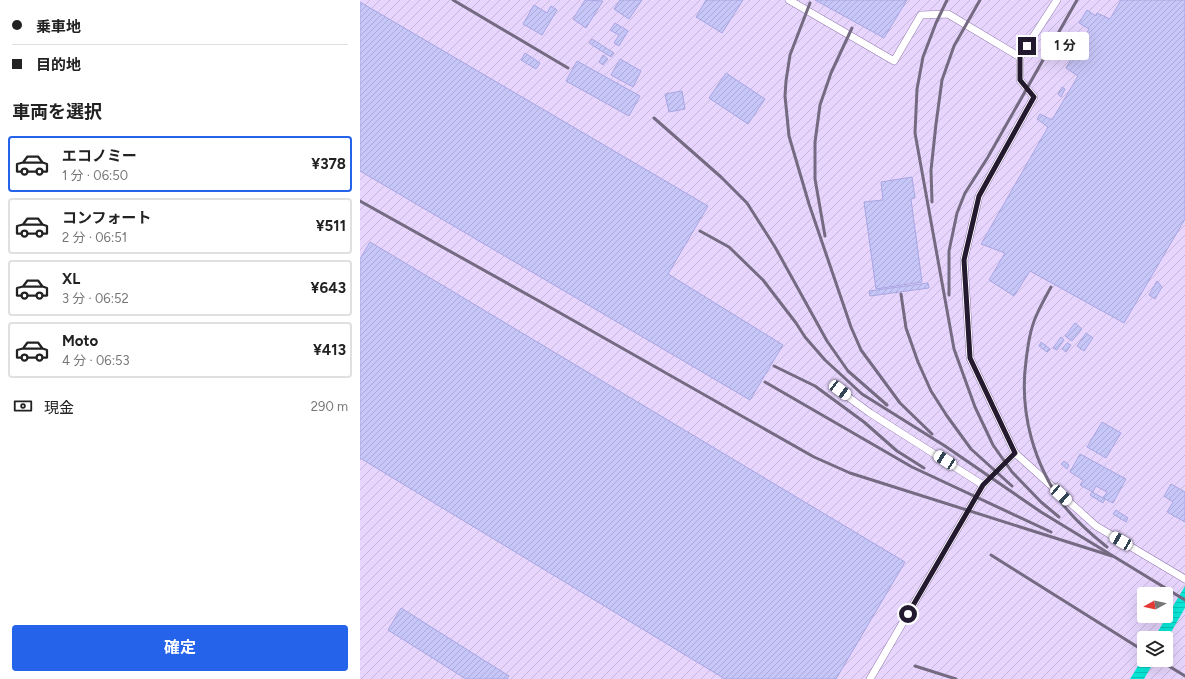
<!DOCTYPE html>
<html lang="ja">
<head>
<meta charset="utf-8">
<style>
  :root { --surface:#fff; --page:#f6f6f6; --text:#222; --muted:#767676; --line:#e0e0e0; --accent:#2563eb }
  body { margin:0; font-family:Figtree,"Noto Sans JP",sans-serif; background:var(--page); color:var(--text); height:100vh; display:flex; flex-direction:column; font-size:15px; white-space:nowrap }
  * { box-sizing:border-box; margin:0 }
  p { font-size:13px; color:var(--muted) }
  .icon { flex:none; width:22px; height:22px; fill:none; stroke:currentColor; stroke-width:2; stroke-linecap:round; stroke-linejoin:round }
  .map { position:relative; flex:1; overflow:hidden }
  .details { display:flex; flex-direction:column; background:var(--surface); width:360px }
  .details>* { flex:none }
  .guide { display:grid; align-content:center; height:88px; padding:0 12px; background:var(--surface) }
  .needle { width:26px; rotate:262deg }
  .tools { position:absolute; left:777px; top:587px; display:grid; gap:8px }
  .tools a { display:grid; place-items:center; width:36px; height:36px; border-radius:4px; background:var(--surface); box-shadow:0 4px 16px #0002; font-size:20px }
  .end { position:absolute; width:18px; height:18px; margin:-9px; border:5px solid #241a2f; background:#fff; box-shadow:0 0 0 2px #fff }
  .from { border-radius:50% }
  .bubble { position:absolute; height:28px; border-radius:4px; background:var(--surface); box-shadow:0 4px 16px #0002; font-size:13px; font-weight:700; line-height:28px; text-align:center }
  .car { position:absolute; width:12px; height:24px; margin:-12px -6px; border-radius:5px; box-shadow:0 0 3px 1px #0007; background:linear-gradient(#fff 24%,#345 0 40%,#fff 0 76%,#345 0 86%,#fff 0) }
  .guide b { display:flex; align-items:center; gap:14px; height:38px; font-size:15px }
  .guide b+b { border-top:1px solid var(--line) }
  .guide i { width:10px; height:10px; background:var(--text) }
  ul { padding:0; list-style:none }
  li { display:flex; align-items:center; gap:12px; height:56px; margin:0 8px 6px; padding:0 4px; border:2px solid var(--line); border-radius:4px }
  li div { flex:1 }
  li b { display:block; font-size:15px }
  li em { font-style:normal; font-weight:700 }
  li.active { border-color:var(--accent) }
  li>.icon { width:36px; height:36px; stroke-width:1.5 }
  h2 { padding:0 12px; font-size:18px; line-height:48px }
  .pay { display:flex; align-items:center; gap:10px; height:44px; padding:0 12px; font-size:15px }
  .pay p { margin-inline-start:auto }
  .cta { display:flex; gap:8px; margin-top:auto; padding:8px 12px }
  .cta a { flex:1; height:46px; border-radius:4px; background:var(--accent); color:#fff; font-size:16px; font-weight:700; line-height:46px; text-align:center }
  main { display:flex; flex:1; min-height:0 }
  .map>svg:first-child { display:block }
  .industrial { fill:url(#industrial-furrows); fill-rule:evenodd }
  .water { fill:url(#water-rules) }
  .building { fill:url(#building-hatch); stroke:#a8a6e2 }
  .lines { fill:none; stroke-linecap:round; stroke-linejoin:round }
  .lane-casing { stroke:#947ab1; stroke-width:8 }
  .lane { stroke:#fff; stroke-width:7 }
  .rail { stroke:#746a81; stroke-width:3 }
  .route { stroke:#241a2f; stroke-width:5 }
</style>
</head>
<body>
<main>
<section class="details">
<div class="guide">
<b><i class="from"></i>乗車地</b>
<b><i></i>目的地</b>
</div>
<h2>車両を選択</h2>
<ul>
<li class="active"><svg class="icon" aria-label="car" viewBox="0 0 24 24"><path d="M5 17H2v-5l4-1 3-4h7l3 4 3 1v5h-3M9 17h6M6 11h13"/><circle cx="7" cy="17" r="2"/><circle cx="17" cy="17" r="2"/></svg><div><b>エコノミー</b><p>1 分 · 06:50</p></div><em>¥378</em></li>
<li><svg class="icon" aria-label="car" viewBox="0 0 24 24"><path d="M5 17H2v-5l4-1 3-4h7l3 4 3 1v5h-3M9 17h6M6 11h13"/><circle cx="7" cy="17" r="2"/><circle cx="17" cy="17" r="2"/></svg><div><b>コンフォート</b><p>2 分 · 06:51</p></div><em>¥511</em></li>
<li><svg class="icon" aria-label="car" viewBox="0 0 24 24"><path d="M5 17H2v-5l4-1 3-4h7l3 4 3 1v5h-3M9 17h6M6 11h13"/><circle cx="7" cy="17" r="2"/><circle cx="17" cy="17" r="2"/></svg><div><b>XL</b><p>3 分 · 06:52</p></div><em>¥643</em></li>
<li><svg class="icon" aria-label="car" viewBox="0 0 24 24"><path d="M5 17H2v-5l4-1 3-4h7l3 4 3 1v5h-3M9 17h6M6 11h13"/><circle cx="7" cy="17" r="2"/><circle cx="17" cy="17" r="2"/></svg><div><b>Moto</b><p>4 分 · 06:53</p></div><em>¥413</em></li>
</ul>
<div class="pay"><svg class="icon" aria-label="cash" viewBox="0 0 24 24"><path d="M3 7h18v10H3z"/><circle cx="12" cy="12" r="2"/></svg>現金<p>290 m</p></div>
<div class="cta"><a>確定</a></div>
</section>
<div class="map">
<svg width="825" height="679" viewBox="0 0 825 679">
  <defs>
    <pattern id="industrial-furrows" width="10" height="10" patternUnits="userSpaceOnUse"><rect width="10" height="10" fill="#e7d5fd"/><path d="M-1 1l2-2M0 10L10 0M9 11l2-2" fill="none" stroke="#c6b6d9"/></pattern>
    <pattern id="water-rules" width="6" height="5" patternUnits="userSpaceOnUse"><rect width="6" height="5" fill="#09e8d8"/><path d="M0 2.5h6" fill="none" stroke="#09c6ba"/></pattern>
    <pattern id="building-hatch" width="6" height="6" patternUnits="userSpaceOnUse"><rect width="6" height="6" fill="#c7c6f8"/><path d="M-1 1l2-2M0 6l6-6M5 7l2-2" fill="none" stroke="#abaad5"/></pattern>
  </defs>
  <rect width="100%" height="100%" fill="#eae0f8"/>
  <!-- industrial -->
  <path class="industrial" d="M0,0h825v679h-825zM784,594h22v22h-22zM784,638h22v22h-22z"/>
  <!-- water -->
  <g class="water">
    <polygon points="825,586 825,608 806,641 806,638 794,638"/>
    <polygon points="784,656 784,660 795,660 784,679 770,679"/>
  </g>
  <!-- building -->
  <g class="building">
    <polygon points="225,0 243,1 226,28 213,19"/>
    <polygon points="260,0 282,0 269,19 254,9"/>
    <polygon points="346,0 383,0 362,33 336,17"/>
    <polygon points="455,0 547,0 524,38"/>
    <polygon points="761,0 825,0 825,219 764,323 670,271 654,296 629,280 645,253 621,244 688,127 677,119 680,114 692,120 718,76 706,68 729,29 719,23 727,10 736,16 737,13 750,19"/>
    <polygon points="0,2 348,206 308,274 423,345 390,400 0,171"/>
    <polygon points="174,5 187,13 191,6 197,10 182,35 163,24"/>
    <polygon points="255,23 268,31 259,46 254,43 259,35 250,30"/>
    <polygon points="232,39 254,53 251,57 229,43"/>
    <polygon points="165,53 180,63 176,69 161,60"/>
    <polygon points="243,55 248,59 243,65 239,62"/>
    <polygon points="260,59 281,71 273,87 251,75"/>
    <polygon points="217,61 280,96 269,116 206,81"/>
    <polygon points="366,73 405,99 388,124 349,98"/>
    <polygon points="702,87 705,89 701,97 698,94"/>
    <polygon points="322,91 325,109 309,112 305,94"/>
    <polygon points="552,177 555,198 551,199 562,282 516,289 504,202 523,200 521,182"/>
    <polygon points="10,242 545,562 476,679 365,679 0,458 0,259"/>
    <polygon points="797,281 802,287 795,299 789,295"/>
    <polygon points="568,283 569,288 510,296 509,291"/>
    <polygon points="715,323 722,329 712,341 705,336"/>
    <polygon points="726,333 733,338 724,351 717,346"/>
    <polygon points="701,337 704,340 697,350 693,348"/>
    <polygon points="681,342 690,349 687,352 679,346"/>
    <polygon points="707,343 711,345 706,352 702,349"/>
    <polygon points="742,422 761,433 746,458 727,447"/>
    <polygon points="720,454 766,479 753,503 743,498 747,492 736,486 733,492 720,485 723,480 710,472"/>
    <polygon points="704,461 709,465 707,469 701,464"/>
    <polygon points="811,484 825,492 825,522 807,512 813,502 804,496"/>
    <polygon points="732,492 745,499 743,503 730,495"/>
    <polygon points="756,510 768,518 766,522 753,514"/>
    <polygon points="41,608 149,676 147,679 106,679 28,630"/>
  </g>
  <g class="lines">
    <!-- lane casing -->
    <g class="lane-casing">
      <g id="lane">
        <polyline points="429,0 534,61 561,15 588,14 660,57"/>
        <polyline points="697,0 660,57 660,80 674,97 619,196 604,260 610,358 655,453 736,526 825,579"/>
        <polyline points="480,391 510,413 623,485 655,453"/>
        <polyline points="510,679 623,485"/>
      </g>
    </g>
    <!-- lane -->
    <use href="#lane" class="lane"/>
    <!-- rail -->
    <g class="rail">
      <polyline points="93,0 208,68"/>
      <polyline points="587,0 576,23 563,57 557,89 555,133 594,349 615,407 633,445 652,472 681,502 699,517"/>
      <polyline points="450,3 430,55 426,81 425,96 429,136 449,204 491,327 501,350 540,403 572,434"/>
      <polyline points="294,118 361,177 387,203 415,247 467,341 488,371 527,405"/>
      <polyline points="0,201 179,301 454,457 490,473 752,556"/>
      <polyline points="572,202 571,170 576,124 582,80 594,46 620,0"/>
      <polyline points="340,231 369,247 403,280 436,323 445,337 465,360 502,394 585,446 681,512 825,600"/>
      <polyline points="465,236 455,179 455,142 460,105 471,73 492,28"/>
      <path d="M691,287c-5,9 -10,18 -14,27 -7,15 -9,31 -11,47 -7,52 8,104 39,146 12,15 27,28 42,40"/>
      <polyline points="541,294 546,328 558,362 571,391 587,416 611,449 652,486"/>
      <polyline points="589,295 589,251 597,213 605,193 628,157 717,0"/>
      <polyline points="414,366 455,386 504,422 537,451 564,468"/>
      <polyline points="405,382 552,467 691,532"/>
      <polyline points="631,555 784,651"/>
      <polyline points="799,660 825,676"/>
      <polyline points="555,666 596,679"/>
    </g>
  </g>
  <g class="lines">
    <!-- route -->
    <polyline class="route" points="548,614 623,485 655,453 610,358 604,260 619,196 674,97 660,80 660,57 667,46"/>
  </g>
</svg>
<div class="tools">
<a><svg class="needle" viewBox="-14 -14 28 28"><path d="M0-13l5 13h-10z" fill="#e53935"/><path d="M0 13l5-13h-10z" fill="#767676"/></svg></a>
<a><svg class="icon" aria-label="layers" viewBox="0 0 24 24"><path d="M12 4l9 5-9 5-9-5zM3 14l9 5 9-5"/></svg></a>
</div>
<i class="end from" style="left:548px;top:614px"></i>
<i class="end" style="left:667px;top:46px"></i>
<div class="bubble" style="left:681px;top:32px;width:48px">1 分</div>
<i class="car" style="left:480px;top:390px;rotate:127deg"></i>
<i class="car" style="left:585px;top:460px;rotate:303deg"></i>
<i class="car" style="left:701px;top:495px;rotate:132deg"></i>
<i class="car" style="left:761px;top:541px;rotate:300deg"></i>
</div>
</main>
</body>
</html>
